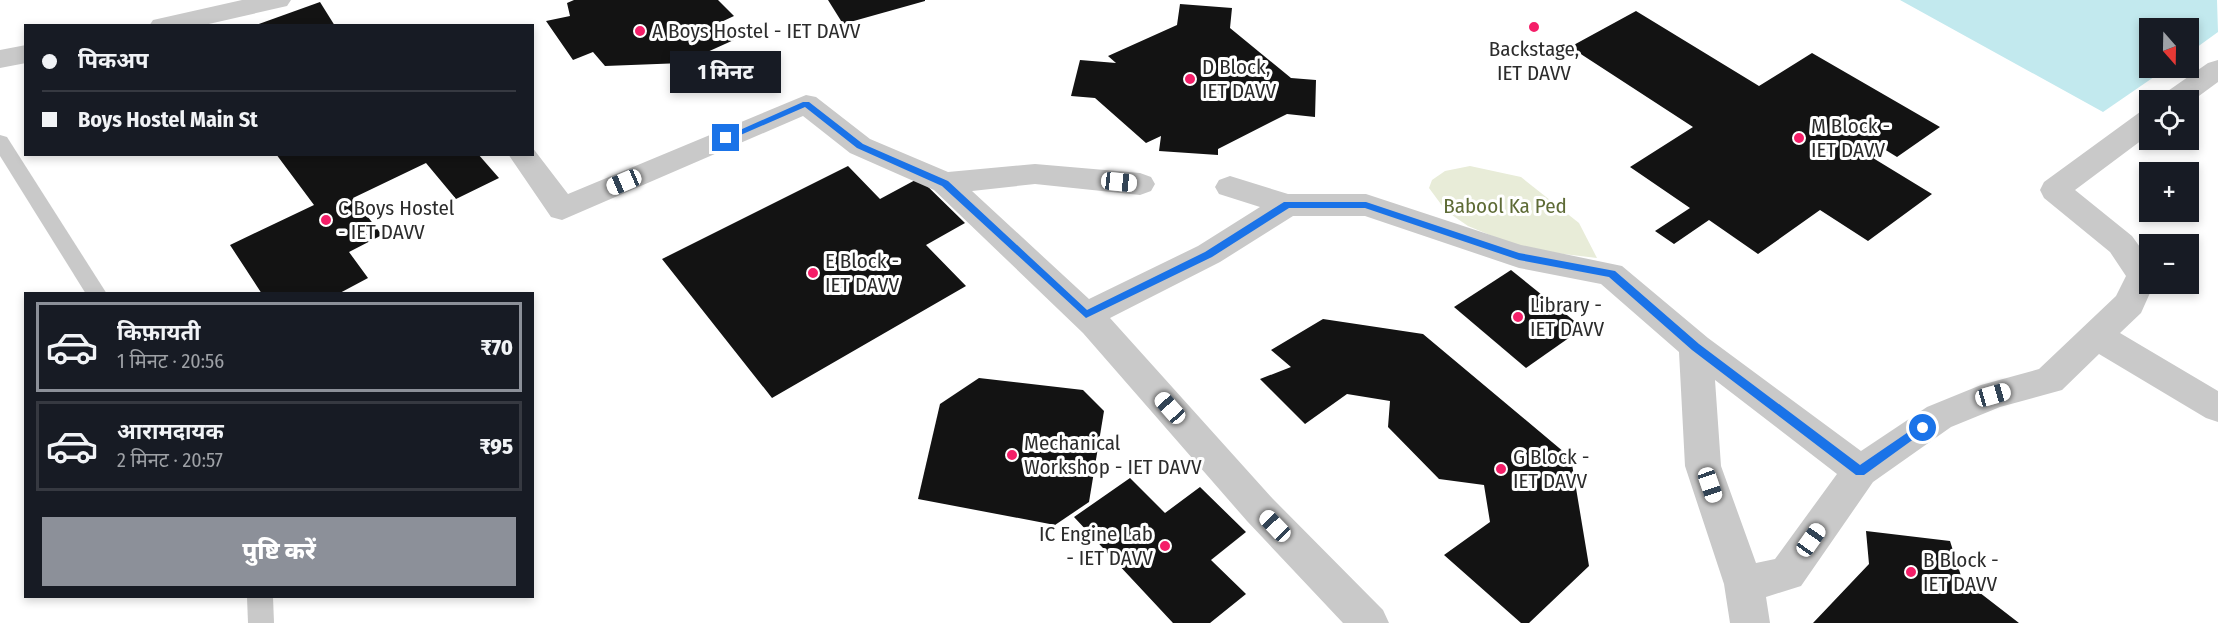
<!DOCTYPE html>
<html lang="hi">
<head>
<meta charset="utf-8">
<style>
  :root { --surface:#171b24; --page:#242831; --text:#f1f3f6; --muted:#9ea1a6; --line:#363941; --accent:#8c9099 }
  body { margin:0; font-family:"Fira Sans Condensed","Noto Sans Devanagari",sans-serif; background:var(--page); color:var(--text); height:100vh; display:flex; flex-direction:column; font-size:22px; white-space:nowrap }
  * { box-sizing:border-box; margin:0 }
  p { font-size:20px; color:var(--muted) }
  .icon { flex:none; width:33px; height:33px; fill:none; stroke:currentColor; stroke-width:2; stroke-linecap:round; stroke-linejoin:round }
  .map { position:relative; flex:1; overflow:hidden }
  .drawer { position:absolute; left:24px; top:292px; width:510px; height:306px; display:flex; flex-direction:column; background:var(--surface); border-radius:0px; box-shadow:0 3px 9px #0003 }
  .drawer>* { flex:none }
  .top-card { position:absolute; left:24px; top:24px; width:510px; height:132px; border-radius:0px; box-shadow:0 3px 9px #0003; display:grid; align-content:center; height:132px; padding:0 18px; background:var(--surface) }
  .needle { width:39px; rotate:160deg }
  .buttons { position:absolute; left:2139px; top:18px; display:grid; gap:12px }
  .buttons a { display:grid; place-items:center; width:60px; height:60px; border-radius:0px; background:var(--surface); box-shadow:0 3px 9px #0003; font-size:30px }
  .end { position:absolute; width:27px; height:27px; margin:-14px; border:8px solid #1a73e8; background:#fff; box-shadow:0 0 0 3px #fff }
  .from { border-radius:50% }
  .bubble { position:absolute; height:42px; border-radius:0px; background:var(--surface); box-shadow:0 3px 9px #0003; font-size:20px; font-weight:800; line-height:42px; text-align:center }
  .car { position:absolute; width:18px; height:36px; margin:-18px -9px; border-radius:8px; box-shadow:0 0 4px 2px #0007; background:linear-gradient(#fff 24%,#345 0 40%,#fff 0 76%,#345 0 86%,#fff 0) }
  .top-card b { display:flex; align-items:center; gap:21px; height:57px; font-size:22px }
  .top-card b+b { border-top:2px solid var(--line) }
  .top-card i { width:15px; height:15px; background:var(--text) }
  ul { padding:10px 0 0; list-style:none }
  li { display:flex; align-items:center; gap:18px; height:90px; margin:0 12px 9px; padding:0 6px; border:3px solid var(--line); border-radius:0px }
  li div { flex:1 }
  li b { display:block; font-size:22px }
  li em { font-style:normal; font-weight:800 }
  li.current { border-color:var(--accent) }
  li>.icon { width:54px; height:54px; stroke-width:1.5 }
  .button { display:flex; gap:12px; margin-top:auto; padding:12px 18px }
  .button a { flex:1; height:69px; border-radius:0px; background:var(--accent); color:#fff; font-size:24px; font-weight:800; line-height:69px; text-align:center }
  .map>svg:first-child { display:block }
  .green { fill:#e8ecd8 }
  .water { fill:#c2e9ee }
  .building { fill:#131313 }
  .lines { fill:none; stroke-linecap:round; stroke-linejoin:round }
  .service { fill:#c9c9c9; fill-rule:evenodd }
  .minor { fill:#c9c9c9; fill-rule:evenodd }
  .route { fill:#1a73e8 }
  .poi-dot { fill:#f41e68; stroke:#fff; stroke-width:2 }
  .labels { text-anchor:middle; stroke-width:6; stroke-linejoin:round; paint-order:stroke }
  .poi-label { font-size:21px; fill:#2c2c2c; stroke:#fff; text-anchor:start }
  .park-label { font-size:21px; fill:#5e6b36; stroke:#fff }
</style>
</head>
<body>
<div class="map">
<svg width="2218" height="623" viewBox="0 0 2218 623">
  <rect width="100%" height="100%" fill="#fff"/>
  <!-- green -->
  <polygon class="green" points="1470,166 1521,177 1579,223 1597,258 1530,250 1502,240 1468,226 1446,211 1429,188 1432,180 1445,171"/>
  <!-- water -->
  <polygon class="water" points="1900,0 2217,0 2218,32 2189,53 2188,28 2150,28 2150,68 2167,68 2103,112"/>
  <!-- building -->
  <g class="building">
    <polygon points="574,0 718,0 734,16 719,23 736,39 683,63 605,66 593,52 573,60 546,21 570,16 567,3"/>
    <polygon points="828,0 925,0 925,1 843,24"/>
    <polygon points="320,2 335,26 256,26 256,25"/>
    <polygon points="1180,4 1232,8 1230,28 1291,78 1316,80 1315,117 1287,114 1218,149 1218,155 1159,151 1161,136 1146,143 1095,98 1071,96 1080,60 1116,63 1108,56 1177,25"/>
    <polygon points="1636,11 1759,86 1812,53 1940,127 1897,157 1884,149 1873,158 1932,194 1868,241 1820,210 1758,254 1709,220 1674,244 1655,231 1690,208 1630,167 1693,127 1570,47"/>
    <polygon points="276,154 478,154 499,178 456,199 426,163 353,198 382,235 349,252 368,278 338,294 262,294 230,245 314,205"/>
    <polygon points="848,166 880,199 919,178 965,223 926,245 966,286 772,398 662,259"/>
    <polygon points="1511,270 1583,328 1526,368 1454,307"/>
    <polygon points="1323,319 1423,334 1571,458 1589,566 1529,623 1521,623 1444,555 1490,522 1484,485 1439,479 1388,427 1390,401 1347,394 1305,424 1260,379 1291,367 1271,350"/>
    <polygon points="979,378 1083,390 1104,411 1089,502 1055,525 918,499 940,404"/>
    <polygon points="1130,478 1165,513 1200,487 1246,532 1211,560 1246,594 1210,623 1173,623 1074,517"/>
    <polygon points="1866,531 1950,541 1962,579 2019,623 1813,623 1869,564"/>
  </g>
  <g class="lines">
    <!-- service -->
    <g class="service">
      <polygon points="0,135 7,137 107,294 86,294 0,156"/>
      <polygon points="247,597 273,597 274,623 248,623"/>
    </g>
    <!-- minor -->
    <g class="minor">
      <polygon points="242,0 291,0 287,6 200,26 149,26 153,20"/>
      <polygon points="26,45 26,63 0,68 0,50"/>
      <polygon points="2218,60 2218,82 2188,104 2188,100 2161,100 2165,93 2208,63"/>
      <path d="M806,95l10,2 54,42 78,33 87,-8 105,9 11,4 4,7 -4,7 -11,4 -105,-11 -63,7 117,108 109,-53 62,-39 -41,-13 -4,-7 4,-7 11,-4 58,18h78l155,51 101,21 86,72 153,113 66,-44 54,-22 58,-16 77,-73 10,-20 -16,-24 -66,-54 -4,-8 4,-8 96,-70 10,-2v24l-75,56 57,46 18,25v23h4l-13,29 -21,20 98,58v31l-12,-4 -107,-64 -37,36 -62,17 -49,20 -78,55 -72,104 -35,11 4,26h-40l-6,-39 -39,-118 -6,-114 -78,-68 -82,-16 -154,-52h-72l-73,46 -110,56 163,181 110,111 6,13h-46l-96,-102 -164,-188 -149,-143 -84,-37 -47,-37 -241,104 -11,-3 -43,-63h24v-7l36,47zM1715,380l122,94 -62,85 -19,4 -35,-97z"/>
    </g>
  </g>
  <!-- route -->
  <polygon class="route" points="803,102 809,102 863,144 948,181 1087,310 1205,252 1284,202 1366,202 1519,253 1615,271 1699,344 1860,465 1920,424 1927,424 1929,428 1864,475 1856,475 1692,350 1609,277 1519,260 1365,208 1289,208 1212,257 1086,318 942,186 857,148 805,107 729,140 722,138"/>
  <!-- markers -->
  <g class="poi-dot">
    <circle cx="1534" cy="27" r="6"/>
    <circle cx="640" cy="31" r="6"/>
    <circle cx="1190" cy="79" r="6"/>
    <circle cx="1799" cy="138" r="6"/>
    <circle cx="326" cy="220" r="6"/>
    <circle cx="813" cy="273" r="6"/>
    <circle cx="1518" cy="317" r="6"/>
    <circle cx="1012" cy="455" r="6"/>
    <circle cx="1501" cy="469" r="6"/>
    <circle cx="1165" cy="546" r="6"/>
    <circle cx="1911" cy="572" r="6"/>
  </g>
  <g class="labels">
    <!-- poi labels -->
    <g class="poi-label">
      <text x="652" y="38">A Boys Hostel - IET DAVV</text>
      <text x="1534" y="56" text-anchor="middle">Backstage,<tspan x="1534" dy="24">IET DAVV</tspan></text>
      <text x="1202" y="74">D Block,<tspan x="1202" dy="24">IET DAVV</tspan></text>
      <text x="1811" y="133">M Block -<tspan x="1811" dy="24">IET DAVV</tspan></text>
      <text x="338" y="215">C Boys Hostel<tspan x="338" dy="24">- IET DAVV</tspan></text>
      <text x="825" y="268">E Block -<tspan x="825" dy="24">IET DAVV</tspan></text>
      <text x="1530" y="312">Library -<tspan x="1530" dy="24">IET DAVV</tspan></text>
      <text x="1024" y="450">Mechanical<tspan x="1024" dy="24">Workshop - IET DAVV</tspan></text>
      <text x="1513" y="464">G Block -<tspan x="1513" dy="24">IET DAVV</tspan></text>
      <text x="1153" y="541" text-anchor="end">IC Engine Lab<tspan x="1153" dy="24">- IET DAVV</tspan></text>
      <text x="1923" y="567">B Block -<tspan x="1923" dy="24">IET DAVV</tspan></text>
    </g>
    <!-- park labels -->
    <g class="park-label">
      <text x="1505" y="213">Babool Ka Ped</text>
    </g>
  </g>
</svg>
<div class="buttons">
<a><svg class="needle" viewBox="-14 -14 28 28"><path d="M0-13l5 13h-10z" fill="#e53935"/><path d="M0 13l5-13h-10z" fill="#9ea1a6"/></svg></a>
<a><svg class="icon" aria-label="locate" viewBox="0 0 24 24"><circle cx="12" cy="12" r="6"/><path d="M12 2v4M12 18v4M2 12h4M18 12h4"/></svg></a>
<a>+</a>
<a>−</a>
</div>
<i class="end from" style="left:1923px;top:428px"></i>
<i class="end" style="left:726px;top:138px"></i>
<div class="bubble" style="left:670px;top:51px;width:111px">1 मिनट</div>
<i class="car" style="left:624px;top:182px;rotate:247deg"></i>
<i class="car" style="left:1119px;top:182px;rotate:96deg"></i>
<i class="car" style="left:1993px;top:395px;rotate:74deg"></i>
<i class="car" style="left:1170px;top:408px;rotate:318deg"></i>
<i class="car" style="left:1710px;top:485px;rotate:161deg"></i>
<i class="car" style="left:1275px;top:526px;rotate:316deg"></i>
<i class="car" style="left:1811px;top:540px;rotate:35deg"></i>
<div class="top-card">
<b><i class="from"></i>पिकअप</b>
<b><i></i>Boys Hostel Main St</b>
</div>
<section class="drawer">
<ul>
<li class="current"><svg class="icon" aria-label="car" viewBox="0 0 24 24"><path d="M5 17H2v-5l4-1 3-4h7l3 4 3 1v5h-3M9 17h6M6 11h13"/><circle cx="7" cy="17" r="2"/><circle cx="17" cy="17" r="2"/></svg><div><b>किफ़ायती</b><p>1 मिनट · 20:56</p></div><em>₹70</em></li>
<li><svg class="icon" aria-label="car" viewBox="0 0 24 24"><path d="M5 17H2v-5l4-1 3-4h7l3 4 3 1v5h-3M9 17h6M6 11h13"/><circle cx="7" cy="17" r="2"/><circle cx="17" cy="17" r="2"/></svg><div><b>आरामदायक</b><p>2 मिनट · 20:57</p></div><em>₹95</em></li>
</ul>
<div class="button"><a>पुष्टि करें</a></div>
</section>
</div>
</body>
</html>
